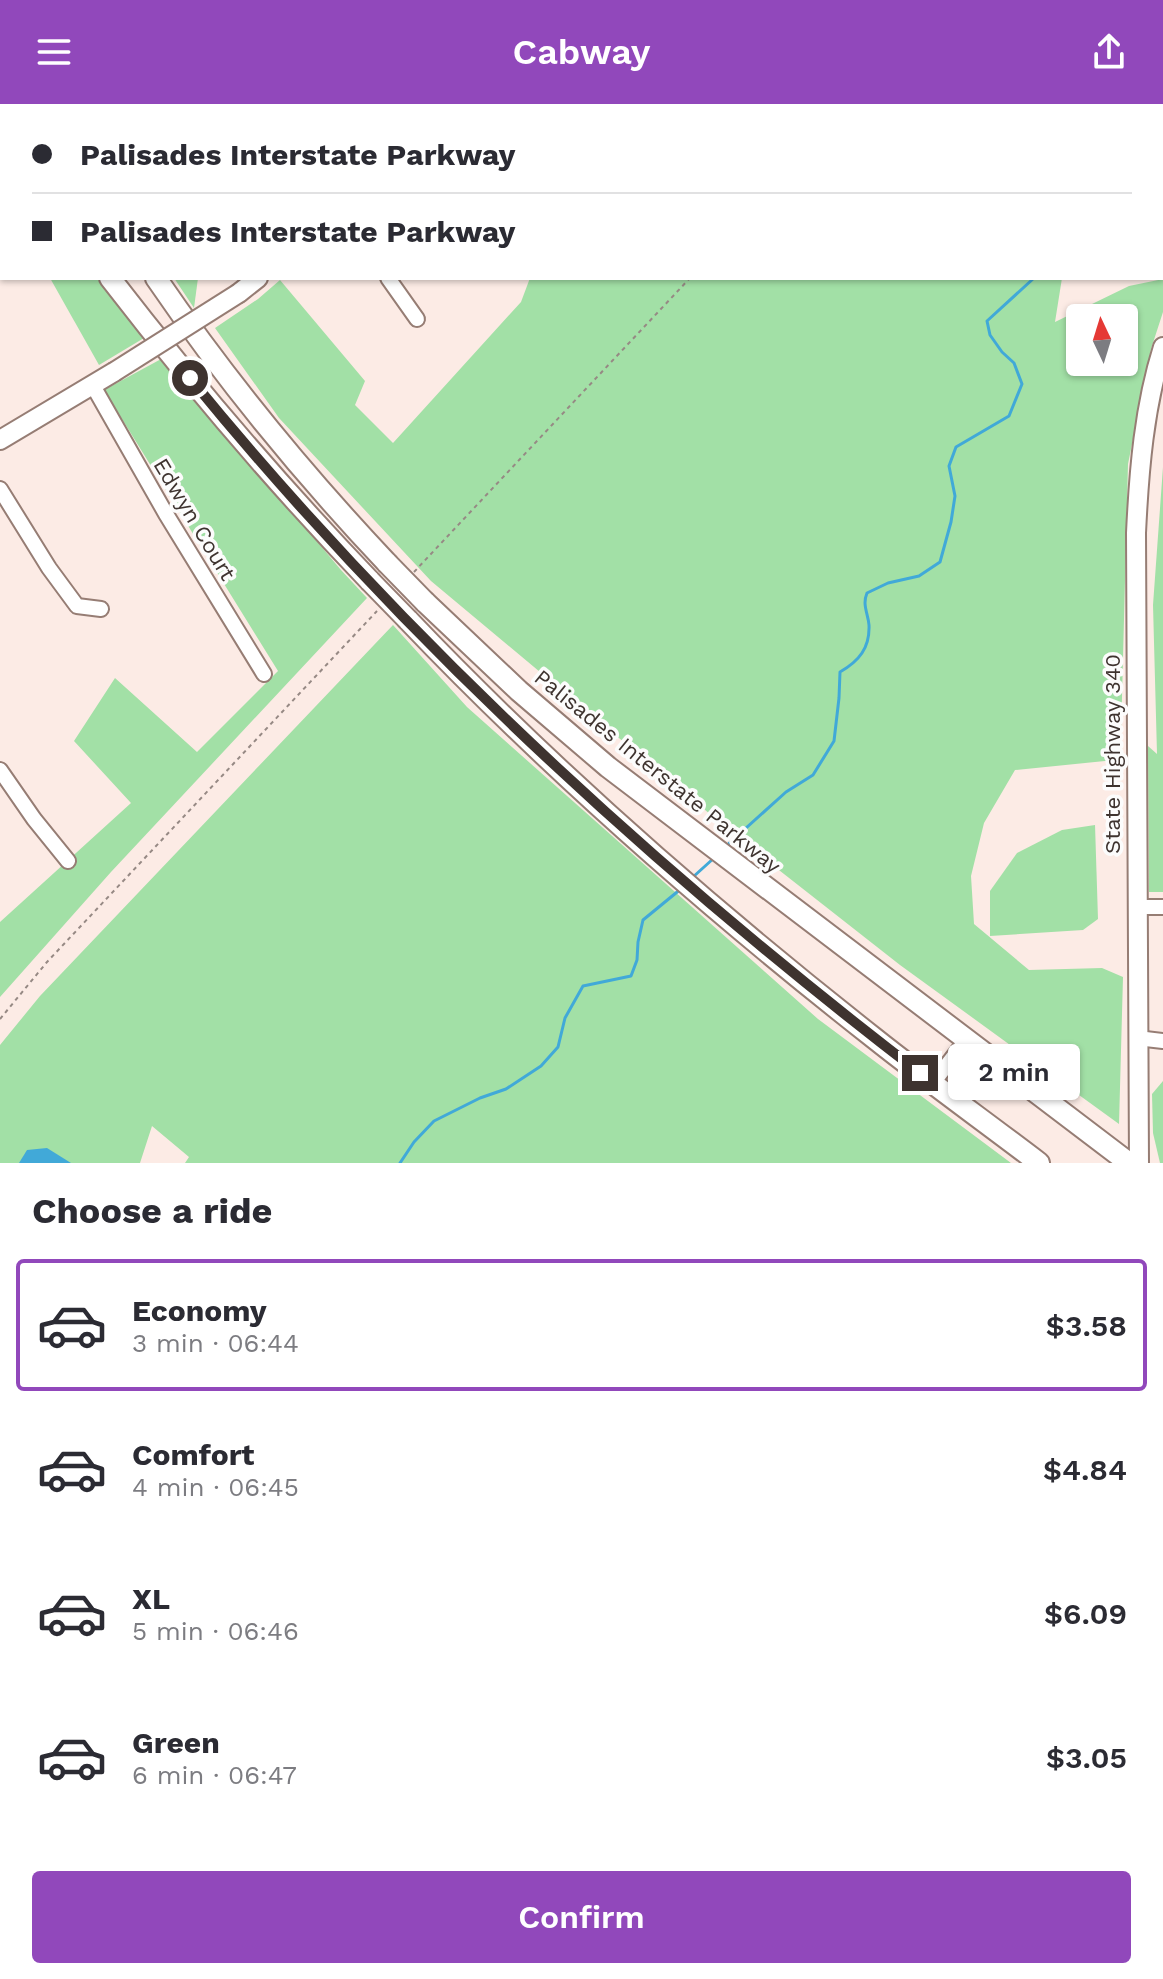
<!DOCTYPE html>
<html lang="en">
<head>
<meta charset="utf-8">
<style>
  :root { --surface:#fff; --page:#f7f7f7; --text:#2b2b33; --muted:#7c7c81; --line:#e1e1e2; --accent:#9148bb }
  body { margin:0; font-family:"Work Sans",sans-serif; background:var(--page); color:var(--text); height:100vh; display:flex; flex-direction:column; font-size:30px; white-space:nowrap }
  * { box-sizing:border-box; margin:0 }
  p { font-size:26px; color:var(--muted) }
  .icon { flex:none; width:44px; height:44px; fill:none; stroke:currentColor; stroke-width:2; stroke-linecap:round; stroke-linejoin:round }
  .map { position:relative; height:1059px; overflow:hidden }
  .panel { display:flex; flex-direction:column; background:var(--surface); flex:1 }
  .panel>* { flex:none }
  .guide { position:absolute; left:0px; top:0px; width:1164px; height:176px; box-shadow:0 2px 6px #0004; display:grid; align-content:center; height:176px; padding:0 32px; background:var(--surface) }
  .needle { width:52px; rotate:356deg }
  .buttons { position:absolute; left:1066px; top:200px; display:grid; gap:16px }
  .buttons a { display:grid; place-items:center; width:72px; height:72px; border-radius:8px; background:var(--surface); box-shadow:0 2px 6px #0004; font-size:40px }
  .end { position:absolute; width:36px; height:36px; margin:-18px; border:10px solid #3e332f; background:#fff; box-shadow:0 0 0 4px #fff }
  .from { border-radius:50% }
  .bubble { position:absolute; height:56px; border-radius:8px; background:var(--surface); box-shadow:0 2px 6px #0004; font-size:26px; font-weight:600; line-height:56px; text-align:center }
  .guide b { display:flex; align-items:center; gap:28px; height:76px; font-size:30px }
  .guide b+b { border-top:2px solid var(--line) }
  .guide i { width:20px; height:20px; background:var(--text) }
  ul { padding:0; list-style:none }
  li { display:flex; align-items:center; gap:24px; height:132px; margin:0 16px 12px; padding:0 16px; border:4px solid transparent; border-radius:8px }
  li div { flex:1 }
  li b { display:block; font-size:30px }
  li em { font-style:normal; font-weight:600 }
  li.active { border-color:var(--accent) }
  li>.icon { width:72px; height:72px; stroke-width:1.5 }
  h2 { padding:0 32px; font-size:36px; line-height:96px }
  .primary-button { display:flex; gap:16px; margin-top:auto; padding:16px 32px }
  .primary-button a { flex:1; height:92px; border-radius:8px; background:var(--accent); color:#fff; font-size:32px; font-weight:600; line-height:92px; text-align:center }
  header { display:flex; justify-content:space-between; align-items:center; height:104px; padding:0 32px; background:var(--accent); color:#fff; font-size:36px; font-weight:600 }
  .map>svg:first-child { display:block }
  .green { fill:#a2e0a6; fill-rule:evenodd }
  .water { fill:#41a9d8 }
  .lines { fill:none; stroke-linecap:round; stroke-linejoin:round }
  .stream { stroke:#41a9d8; stroke-width:3 }
  .minor-casing { stroke:#967d74; stroke-width:18 }
  .major-casing { stroke:#967d74; stroke-width:22 }
  .highway-casing { stroke:#967d74; stroke-width:24 }
  .path { stroke:#968984; stroke-width:2; stroke-dasharray:4 4; stroke-linecap:butt }
  .minor { stroke:#fff; stroke-width:14 }
  .major { stroke:#fff; stroke-width:18 }
  .highway { stroke:#fff; stroke-width:20 }
  .major-bridge-casing { stroke:#967d74; stroke-width:22; stroke-linecap:butt }
  .highway-bridge-casing { stroke:#967d74; stroke-width:24; stroke-linecap:butt }
  .major-bridge { stroke:#fff; stroke-width:18 }
  .highway-bridge { stroke:#fff; stroke-width:20 }
  .route { stroke:#3e332f; stroke-width:10 }
  .labels { text-anchor:middle; stroke-width:7; stroke-linejoin:round; paint-order:stroke }
  .street-label { font-size:22px; fill:#3e332f; stroke:#fcfcfc }
</style>
</head>
<body>
<header><svg class="icon" aria-label="menu" viewBox="0 0 24 24"><path d="M4 6h16M4 12h16M4 18h16"/></svg>Cabway<svg class="icon" aria-label="share" viewBox="0 0 24 24"><path d="M12 15V3M7 8l5-5 5 5M5 13v7h14v-7"/></svg></header>
<div class="map">
<svg width="1163" height="1059" viewBox="0 0 1163 1059">
  <rect width="100%" height="100%" fill="#fcebe5"/>
  <!-- green -->
  <g class="green">
    <polygon points="562,0 687,0 693,2 563,2"/>
    <polygon points="869,0 1158,0 1156,2 868,2"/>
    <polygon points="50,174 97,174 144,234 99,261"/>
    <polygon points="174,174 198,174 194,204"/>
    <path d="M530,174h532l-7,44 74,-36 34,-7v33l-12,37 -23,115 -7,272 -6,24 -100,10 -31,53 -13,53 3,48 55,46 73,-2 21,9 -4,147 -219,-159 -153,-120 -316,-264 -152,-163 -64,-90 43,-29 22,-19 85,101 -10,24 38,38 128,-141zM1080,214h44v44h-44z"/>
    <polygon points="163,254 341,466 367,494 111,768 0,893 0,818 131,699 74,637 115,574 197,648 278,567 104,286"/>
    <polygon points="1163,363 1163,788 1149,788 1148,642 1157,650 1153,501"/>
    <polygon points="393,521 467,603 818,915 1011,1059 185,1059 189,1053 152,1022 140,1059 0,1059 0,941 40,892"/>
    <polygon points="1095,721 1098,815 1083,826 990,832 990,787 1017,749 1062,726"/>
    <polygon points="1163,977 1163,1059 1160,1059 1153,1029 1152,990"/>
  </g>
  <!-- water -->
  <polygon class="water" points="47,1044 71,1059 19,1059 27,1046"/>
  <g class="lines">
    <!-- stream -->
    <g class="stream">
      <polyline points="1111,2 1111,0"/>
      <path d="M725,743l61,-55 27,-17 21,-34 5,-43 1,-26c19,-11 30,-24 29,-47 -1,-12 -7,-20 -2,-32l21,-10 31,-7 21,-14 11,-40 4,-26 -6,-30 7,-19 53,-31 13,-32 -8,-21 -12,-11 -12,-17 -3,-14 47,-43"/>
      <polyline points="693,773 714,754"/>
      <polyline points="400,1059 414,1038 434,1017 480,994 506,985 541,962 558,943 565,914 583,882 631,872 637,856 638,838 643,816 682,784"/>
    </g>
    <!-- minor casing -->
    <g class="minor-casing">
      <g id="minor">
        <polyline points="235,0 236,2"/>
        <polyline points="359,0 361,2"/>
        <polyline points="491,0 492,2"/>
        <polyline points="555,0 555,2"/>
        <polyline points="388,174 417,215"/>
        <polyline points="92,280 166,410 264,570"/>
        <polyline points="0,385 49,464 77,502 101,505"/>
        <polyline points="0,666 34,715 68,757"/>
        <polyline points="1136,803 1163,803"/>
        <polyline points="1137,934 1163,937"/>
        <polyline points="933,979 967,935"/>
      </g>
    </g>
    <!-- major casing -->
    <g class="major-casing">
      <g id="major">
        <polyline points="384,2 386,0"/>
        <polyline points="239,189 258,174"/>
        <polyline points="0,336 114,268"/>
        <path d="M1139,1059l-3,-630c3,-63 8,-126 27,-186"/>
      </g>
    </g>
    <!-- highway casing -->
    <g class="highway-casing">
      <g id="highway">
        <polyline points="47,0 48,2"/>
        <polyline points="0,23 2,26"/>
        <path d="M110,174c81,105 168,207 260,303"/>
        <path d="M156,174c69,101 147,196 231,285"/>
        <polyline points="425,498 519,587 608,663 1129,1059"/>
        <path d="M408,516c144,151 302,289 466,418 54,43 110,83 165,125"/>
      </g>
    </g>
    <!-- path -->
    <g class="path">
      <polyline points="853,2 855,0"/>
      <polyline points="414,468 690,174"/>
      <polyline points="0,915 47,858 377,507"/>
    </g>
    <!-- minor -->
    <use href="#minor" class="minor"/>
    <!-- major -->
    <use href="#major" class="major"/>
    <!-- highway -->
    <use href="#highway" class="highway"/>
    <!-- major-bridge casing -->
    <g class="major-bridge-casing">
      <polyline id="major-bridge" points="114,268 239,189"/>
    </g>
    <!-- highway-bridge casing -->
    <g class="highway-bridge-casing">
      <g id="highway-bridge">
        <polyline points="387,459 425,498"/>
        <polyline points="370,477 408,516"/>
      </g>
    </g>
    <!-- major-bridge -->
    <use href="#major-bridge" class="major-bridge"/>
    <!-- highway-bridge -->
    <use href="#highway-bridge" class="highway-bridge"/>
  </g>
  <g class="lines">
    <!-- route -->
    <path class="route" d="M190,274c213,261 464,491 730,695"/>
  </g>
  <g class="labels">
    <!-- street labels -->
    <g class="street-label">
      <text transform="translate(195 415) rotate(59)" y="8">Edwyn Court</text>
      <text transform="translate(1112 650) rotate(-90)" y="8">State Highway 340</text>
      <text transform="translate(658 667) rotate(39)" y="8">Palisades Interstate Parkway</text>
    </g>
  </g>
</svg>
<div class="buttons">
<a><svg class="needle" viewBox="-14 -14 28 28"><path d="M0-13l5 13h-10z" fill="#e53935"/><path d="M0 13l5-13h-10z" fill="#7c7c81"/></svg></a>
</div>
<i class="end from" style="left:190px;top:274px"></i>
<i class="end" style="left:920px;top:969px"></i>
<div class="bubble" style="left:948px;top:940px;width:132px">2 min</div>
<div class="guide">
<b><i class="from"></i>Palisades Interstate Parkway</b>
<b><i></i>Palisades Interstate Parkway</b>
</div>
</div>
<section class="panel">
<h2>Choose a ride</h2>
<ul>
<li class="active"><svg class="icon" aria-label="car" viewBox="0 0 24 24"><path d="M5 17H2v-5l4-1 3-4h7l3 4 3 1v5h-3M9 17h6M6 11h13"/><circle cx="7" cy="17" r="2"/><circle cx="17" cy="17" r="2"/></svg><div><b>Economy</b><p>3 min · 06:44</p></div><em>$3.58</em></li>
<li><svg class="icon" aria-label="car" viewBox="0 0 24 24"><path d="M5 17H2v-5l4-1 3-4h7l3 4 3 1v5h-3M9 17h6M6 11h13"/><circle cx="7" cy="17" r="2"/><circle cx="17" cy="17" r="2"/></svg><div><b>Comfort</b><p>4 min · 06:45</p></div><em>$4.84</em></li>
<li><svg class="icon" aria-label="car" viewBox="0 0 24 24"><path d="M5 17H2v-5l4-1 3-4h7l3 4 3 1v5h-3M9 17h6M6 11h13"/><circle cx="7" cy="17" r="2"/><circle cx="17" cy="17" r="2"/></svg><div><b>XL</b><p>5 min · 06:46</p></div><em>$6.09</em></li>
<li><svg class="icon" aria-label="car" viewBox="0 0 24 24"><path d="M5 17H2v-5l4-1 3-4h7l3 4 3 1v5h-3M9 17h6M6 11h13"/><circle cx="7" cy="17" r="2"/><circle cx="17" cy="17" r="2"/></svg><div><b>Green</b><p>6 min · 06:47</p></div><em>$3.05</em></li>
</ul>
<div class="primary-button"><a>Confirm</a></div>
</section>
</body>
</html>
